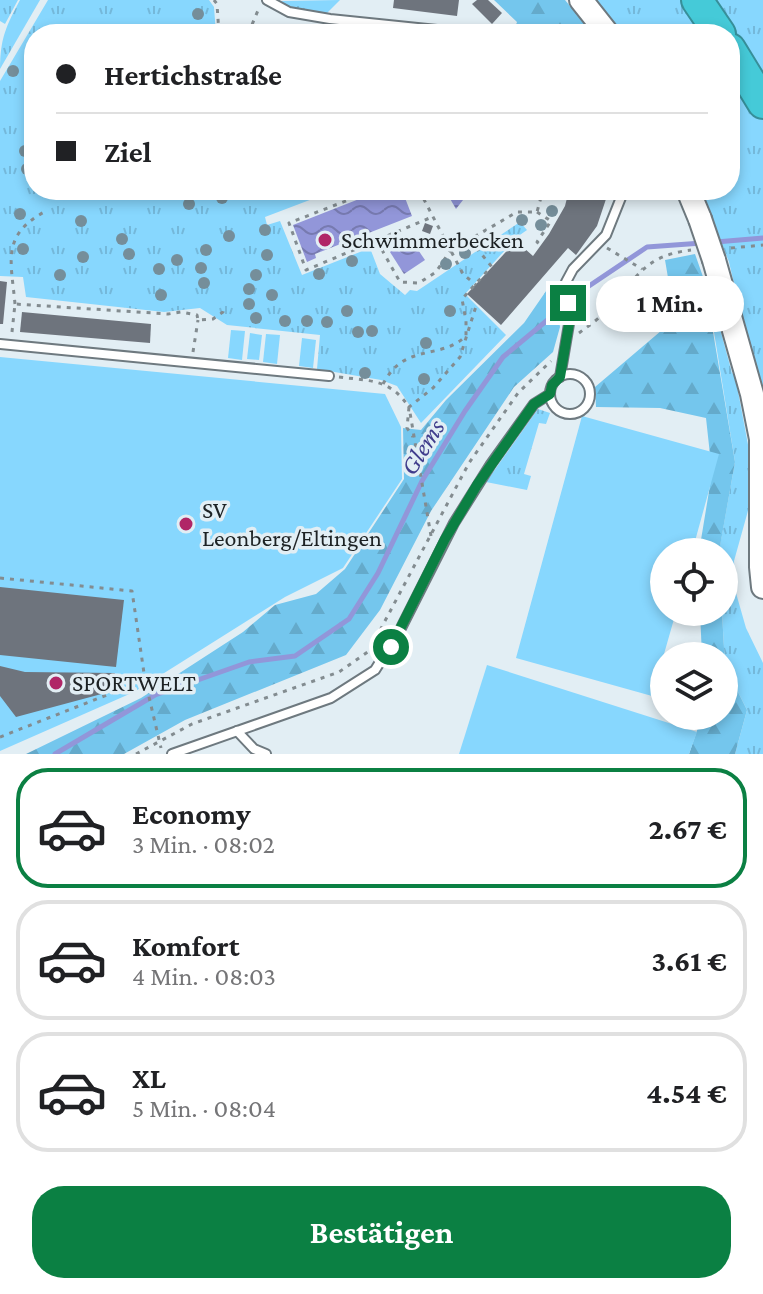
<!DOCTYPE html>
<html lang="de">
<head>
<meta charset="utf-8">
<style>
  :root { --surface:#fff; --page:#f2f2f2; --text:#202124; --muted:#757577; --line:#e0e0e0; --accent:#0b8043 }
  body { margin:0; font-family:"Crimson Pro",serif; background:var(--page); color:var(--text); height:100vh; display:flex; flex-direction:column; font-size:30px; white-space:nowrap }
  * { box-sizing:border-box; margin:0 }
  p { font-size:26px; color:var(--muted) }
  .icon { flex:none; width:44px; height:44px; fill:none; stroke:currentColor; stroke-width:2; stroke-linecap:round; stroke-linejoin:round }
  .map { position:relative; height:754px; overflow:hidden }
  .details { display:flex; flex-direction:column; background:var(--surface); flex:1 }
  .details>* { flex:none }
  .hud { position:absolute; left:24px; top:24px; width:716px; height:176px; border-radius:32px; box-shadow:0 4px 12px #0003; display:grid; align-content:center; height:176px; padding:0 32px; background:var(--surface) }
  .controls { position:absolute; left:650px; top:538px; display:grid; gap:16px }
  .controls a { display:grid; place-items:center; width:88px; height:88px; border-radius:50%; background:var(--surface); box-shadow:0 4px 12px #0003; font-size:40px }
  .end { position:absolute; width:36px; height:36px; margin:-18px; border:10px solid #0b8043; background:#fff; box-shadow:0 0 0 4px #fff }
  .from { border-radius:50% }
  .bubble { position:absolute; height:56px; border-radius:28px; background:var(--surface); box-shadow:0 4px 12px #0003; font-size:26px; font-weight:700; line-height:56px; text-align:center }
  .hud b { display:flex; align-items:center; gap:28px; height:76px; font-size:30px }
  .hud b+b { border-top:2px solid var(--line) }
  .hud i { width:20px; height:20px; background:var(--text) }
  ul { padding:14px 0 0; list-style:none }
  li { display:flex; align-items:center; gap:24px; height:120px; margin:0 16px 12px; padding:0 16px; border:4px solid var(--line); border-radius:32px }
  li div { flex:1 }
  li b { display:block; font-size:30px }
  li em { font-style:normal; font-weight:700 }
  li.on { border-color:var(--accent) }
  li>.icon { width:72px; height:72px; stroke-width:1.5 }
  .primary-button { display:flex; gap:16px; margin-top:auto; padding:16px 32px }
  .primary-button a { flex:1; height:92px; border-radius:32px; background:var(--accent); color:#fff; font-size:32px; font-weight:700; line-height:92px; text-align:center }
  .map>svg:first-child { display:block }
  .grass { fill:url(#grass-tufts) }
  .forest { fill:url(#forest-firs) }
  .pitch { fill:#87d7fe }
  .water { fill:url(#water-waves) }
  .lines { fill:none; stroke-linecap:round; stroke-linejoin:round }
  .stream { stroke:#9296d9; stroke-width:5 }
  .building { fill:#6e747d }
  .service-casing { stroke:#6e797f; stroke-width:12 }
  .secondary-casing { stroke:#6e797f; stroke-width:26 }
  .motorway-casing { stroke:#378f99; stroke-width:34 }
  .path { stroke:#838c90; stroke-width:3; stroke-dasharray:4 6; stroke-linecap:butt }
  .service { stroke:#fff; stroke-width:8 }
  .secondary { stroke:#fff; stroke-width:22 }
  .motorway { stroke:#45cad8; stroke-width:30 }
  .secondary-bridge-casing { stroke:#6e797f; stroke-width:26; stroke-linecap:butt }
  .secondary-bridge { stroke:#fff; stroke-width:22 }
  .tree { fill:#758e9a }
  .route { stroke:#0b8043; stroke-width:10 }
  .poi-dot { fill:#b02667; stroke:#e2eef4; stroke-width:3 }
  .labels { text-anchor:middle; stroke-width:7; stroke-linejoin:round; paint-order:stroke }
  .poi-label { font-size:24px; fill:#1d2224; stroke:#e2eef4; text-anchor:start }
  .water-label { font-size:26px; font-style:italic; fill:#403d8c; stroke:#e2eef4 }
</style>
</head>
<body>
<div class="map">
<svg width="763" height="754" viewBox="0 0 763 754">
  <defs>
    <pattern id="grass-tufts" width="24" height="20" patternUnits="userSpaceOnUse" patternTransform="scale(2)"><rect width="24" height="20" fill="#87d7fe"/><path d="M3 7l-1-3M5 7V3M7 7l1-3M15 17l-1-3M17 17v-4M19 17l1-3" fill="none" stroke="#74b8da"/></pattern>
    <pattern id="forest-firs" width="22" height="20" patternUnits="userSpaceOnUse" patternTransform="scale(2)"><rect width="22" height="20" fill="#74c6ed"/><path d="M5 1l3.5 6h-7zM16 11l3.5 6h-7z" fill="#64aacb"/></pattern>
    <pattern id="water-waves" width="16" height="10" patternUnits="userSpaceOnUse" patternTransform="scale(2)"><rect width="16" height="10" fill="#9296d9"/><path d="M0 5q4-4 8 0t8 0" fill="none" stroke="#777ab0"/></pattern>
  </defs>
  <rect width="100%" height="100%" fill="#e2eef4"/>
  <!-- grass -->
  <g class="grass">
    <polygon points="0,0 18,0 5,24 0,21"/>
    <path d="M20,0h20l-40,69c0,-30 6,-43 20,-69z"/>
    <polygon points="48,0 209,0 214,7 216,34 34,34 34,190 336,190 265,217 267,225 280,221 302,275 370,248 380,274 405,295 410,290 417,291 520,222 527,230 517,237 465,294 506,335 421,423 397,386 381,380 317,369 320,335 227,325 200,308 164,312 26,297 23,277 0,276 0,81"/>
    <polygon points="340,0 327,13 290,7 281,1"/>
    <polygon points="592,0 681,0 706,34 616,34"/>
    <polygon points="711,0 763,0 763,79"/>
    <polygon points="730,67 763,120 763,421 757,384 729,262 700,190 730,190"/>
    <polygon points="719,325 732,373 735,375 749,450 751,500 734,561 736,593 746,628 763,663 763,754 735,754 747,710 725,666 722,612 724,552 719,551 735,462 713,326"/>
    <polygon points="538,409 550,413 546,424 539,423 524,474 531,476 527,490 486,482"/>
  </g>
  <!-- forest -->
  <g class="forest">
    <polygon points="494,0 565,0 593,34 514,33 517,22"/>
    <polygon points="695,254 708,291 685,300 697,332 712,326 735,462 719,552 699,552 712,473 706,418 660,408 596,407 595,387 675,319 665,260"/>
    <polygon points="553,281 560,327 553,352 514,387 431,511 380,610 346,655 185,720 124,754 26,754 141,698 243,632 275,605 316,594 345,569 404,479 403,428 421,430 446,400 524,323"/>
    <polygon points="700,612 722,612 725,666 747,710 735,754 689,754 702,716 724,716 724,656 702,656"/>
  </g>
  <!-- pitch -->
  <g class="pitch">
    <polygon points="74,16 93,26 88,34 64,34"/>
    <polygon points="231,330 245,331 242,360 228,358"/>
    <polygon points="250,333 262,335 259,360 247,359"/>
    <polygon points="266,334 280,335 277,364 263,362"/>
    <polygon points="302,338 316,340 313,368 299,366"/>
    <polygon points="0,357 385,394 401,427 402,479 343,568 285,597 134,692 0,751"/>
    <polygon points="582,416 719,454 692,552 664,552 664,612 676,612 652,696 516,658"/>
    <polygon points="487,665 697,732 689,754 459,754"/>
  </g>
  <!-- water -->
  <g class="water">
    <polygon points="382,190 402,190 412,216 315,254 316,258 307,262 293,225"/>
    <polygon points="445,190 478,190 491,196 510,190 493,200 479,197 470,191 456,209"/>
    <polygon points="410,238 425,260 404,274 390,252"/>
    <polygon points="705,294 716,322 698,329 687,300"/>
  </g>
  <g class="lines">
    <!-- stream -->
    <g class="stream">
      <polyline points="716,242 763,238"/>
      <polyline points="55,754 155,695 249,662 295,656 349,619 378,573 422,481 465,411 503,357 586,288 647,247 702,243"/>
    </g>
  </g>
  <!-- building -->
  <g class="building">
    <polygon points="394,0 459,0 457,16 393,8"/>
    <polygon points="477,0 488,0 502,13 492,24 472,4"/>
    <polygon points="569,190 609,190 597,226 576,255 568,248 501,325 467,294 516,241 533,256 549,234 565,206"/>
    <polygon points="425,223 433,226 430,234 422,231"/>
    <polygon points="0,281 7,282 3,324 0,324"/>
    <polygon points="22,312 151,324 150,343 20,332"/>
    <polygon points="0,587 124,600 116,667 0,655"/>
    <polygon points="0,666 25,672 115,673 109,692 16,717 0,696"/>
  </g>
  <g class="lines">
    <!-- service casing -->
    <g class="service-casing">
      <g id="service">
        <polyline points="267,0 289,12 330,19 476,34"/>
        <polyline points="0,344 329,376"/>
        <circle cx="570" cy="394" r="20"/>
        <polyline points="560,377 569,324 566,282 573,269 606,235 624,190"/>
        <polyline points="237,731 254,749 266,754"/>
        <polyline points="172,754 331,698 375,670 399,632 454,523 491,464 534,404 550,394"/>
      </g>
    </g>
    <!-- secondary casing -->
    <g class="secondary-casing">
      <g id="secondary">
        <polyline points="581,0 608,34"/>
        <polyline points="688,190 700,219"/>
        <polyline points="714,260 752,394 761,439 761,567 763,587"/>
      </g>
    </g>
    <!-- motorway casing -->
    <g class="motorway-casing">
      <g id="motorway">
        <polyline points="697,0 720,34"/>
        <polyline points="730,49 763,103"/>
      </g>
    </g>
    <!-- path -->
    <g class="path">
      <polyline points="214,0 217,4 219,34"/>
      <polyline points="252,34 251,27 259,8"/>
      <polyline points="261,34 267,31 293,34"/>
      <polyline points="374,190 289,223 306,270 432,217"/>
      <polyline points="419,190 463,274 476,285"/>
      <polyline points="537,212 551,221 537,242 541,245"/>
      <polyline points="470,240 492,267"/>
      <polyline points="377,241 400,282 419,283 436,272 450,251 517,212 537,212 543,190"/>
      <polyline points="607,248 642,269"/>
      <polyline points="731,248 763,245"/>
      <path d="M15,304c-4,-44 -14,-69 31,-93"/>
      <polyline points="12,332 15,304 168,314 181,312 197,315 198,320 213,319 223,312 224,306"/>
      <path d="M579,333c8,-6 17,-12 24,-19 33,-32 37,-58 88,-64"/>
      <polyline points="193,352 198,320"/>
      <path d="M339,377c32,4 51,2 70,30l-2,21 6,9"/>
      <path d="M383,384c22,-42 56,-23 83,-48v-15l-4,-22 29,-32"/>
      <polyline points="431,536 409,407 433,388 460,357 477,303"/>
      <polyline points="0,578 132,591 145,680 161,748"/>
      <polyline points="0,737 145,680"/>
      <polyline points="136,754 192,724 339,672 369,651 469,463 518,393 551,361"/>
    </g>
    <!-- service -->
    <use href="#service" class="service"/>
    <!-- secondary -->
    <use href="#secondary" class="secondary"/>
    <!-- motorway -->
    <use href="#motorway" class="motorway"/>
    <!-- secondary-bridge casing -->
    <g class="secondary-bridge-casing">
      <polyline id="secondary-bridge" points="700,219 714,260"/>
    </g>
    <!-- secondary-bridge -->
    <use href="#secondary-bridge" class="secondary-bridge"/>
  </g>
  <!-- trees -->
  <g class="tree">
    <circle cx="198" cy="14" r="6"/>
    <circle cx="13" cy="71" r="6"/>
    <circle cx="25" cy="151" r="6"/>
    <circle cx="27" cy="169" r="6"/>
    <circle cx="222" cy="198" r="6"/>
    <circle cx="189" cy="204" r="6"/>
    <circle cx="552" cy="211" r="6"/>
    <circle cx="20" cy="214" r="6"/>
    <circle cx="522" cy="220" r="6"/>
    <circle cx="81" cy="221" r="6"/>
    <circle cx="541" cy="225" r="6"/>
    <circle cx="265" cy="230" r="6"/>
    <circle cx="229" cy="236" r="6"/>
    <circle cx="122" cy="239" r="6"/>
    <circle cx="484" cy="243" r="6"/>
    <circle cx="23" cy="249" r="6"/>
    <circle cx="206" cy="250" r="6"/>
    <circle cx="465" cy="253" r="6"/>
    <circle cx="129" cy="254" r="6"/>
    <circle cx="267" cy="255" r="6"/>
    <circle cx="83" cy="257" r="6"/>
    <circle cx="177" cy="260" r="6"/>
    <circle cx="352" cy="261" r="6"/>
    <circle cx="446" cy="264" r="6"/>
    <circle cx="201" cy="268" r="6"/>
    <circle cx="159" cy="269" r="6"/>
    <circle cx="319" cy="274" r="6"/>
    <circle cx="60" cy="275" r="6"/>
    <circle cx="256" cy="275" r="6"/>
    <circle cx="204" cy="283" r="6"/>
    <circle cx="249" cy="289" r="6"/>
    <circle cx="161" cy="295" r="6"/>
    <circle cx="272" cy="295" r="6"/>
    <circle cx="249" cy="304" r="6"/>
    <circle cx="347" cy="311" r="6"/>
    <circle cx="450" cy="311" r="6"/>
    <circle cx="256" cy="318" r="6"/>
    <circle cx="285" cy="321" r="6"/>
    <circle cx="307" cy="321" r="6"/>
    <circle cx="327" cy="322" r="6"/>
    <circle cx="372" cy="331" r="6"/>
    <circle cx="358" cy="332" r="6"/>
    <circle cx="426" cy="343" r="6"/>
    <circle cx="365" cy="373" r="6"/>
    <circle cx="424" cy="379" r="6"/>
  </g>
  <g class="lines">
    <!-- route -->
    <polyline class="route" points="391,647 445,539 477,485 534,404 550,394 552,385 560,377 569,324 568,303"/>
  </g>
  <!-- markers -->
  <g class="poi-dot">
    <circle cx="325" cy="240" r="8"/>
    <circle cx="186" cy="524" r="8"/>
    <circle cx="56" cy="683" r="8"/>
  </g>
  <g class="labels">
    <!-- poi labels -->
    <g class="poi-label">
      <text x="341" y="248">Schwimmerbecken</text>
      <text x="202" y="518">SV<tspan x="202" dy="28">Leonberg/Eltingen</tspan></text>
      <text x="72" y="691">SPORTWELT</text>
    </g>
    <!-- water labels -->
    <g class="water-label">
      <text transform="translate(422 447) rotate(-58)" y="9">Glems</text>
    </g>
  </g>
</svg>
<div class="controls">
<a><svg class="icon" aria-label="locate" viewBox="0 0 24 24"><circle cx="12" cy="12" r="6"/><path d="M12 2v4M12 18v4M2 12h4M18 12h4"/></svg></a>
<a><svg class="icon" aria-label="layers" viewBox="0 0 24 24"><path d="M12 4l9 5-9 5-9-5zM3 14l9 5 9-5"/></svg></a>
</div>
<i class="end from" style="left:391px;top:647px"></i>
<i class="end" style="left:568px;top:303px"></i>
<div class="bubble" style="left:596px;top:276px;width:148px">1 Min.</div>
<div class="hud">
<b><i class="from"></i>Hertichstraße</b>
<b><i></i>Ziel</b>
</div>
</div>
<section class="details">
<ul>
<li class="on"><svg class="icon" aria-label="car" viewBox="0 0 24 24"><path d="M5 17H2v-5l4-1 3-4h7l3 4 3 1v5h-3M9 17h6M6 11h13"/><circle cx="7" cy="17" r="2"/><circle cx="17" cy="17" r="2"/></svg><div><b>Economy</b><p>3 Min. · 08:02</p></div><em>2.67 €</em></li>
<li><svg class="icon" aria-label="car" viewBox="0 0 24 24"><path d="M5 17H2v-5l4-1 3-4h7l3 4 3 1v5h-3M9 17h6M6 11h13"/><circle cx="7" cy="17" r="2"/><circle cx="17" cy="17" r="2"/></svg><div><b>Komfort</b><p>4 Min. · 08:03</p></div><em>3.61 €</em></li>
<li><svg class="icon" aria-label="car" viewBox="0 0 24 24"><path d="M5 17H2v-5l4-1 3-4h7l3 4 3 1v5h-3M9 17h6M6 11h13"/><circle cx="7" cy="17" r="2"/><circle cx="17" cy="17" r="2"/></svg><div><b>XL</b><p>5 Min. · 08:04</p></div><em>4.54 €</em></li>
</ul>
<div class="primary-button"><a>Bestätigen</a></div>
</section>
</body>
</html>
